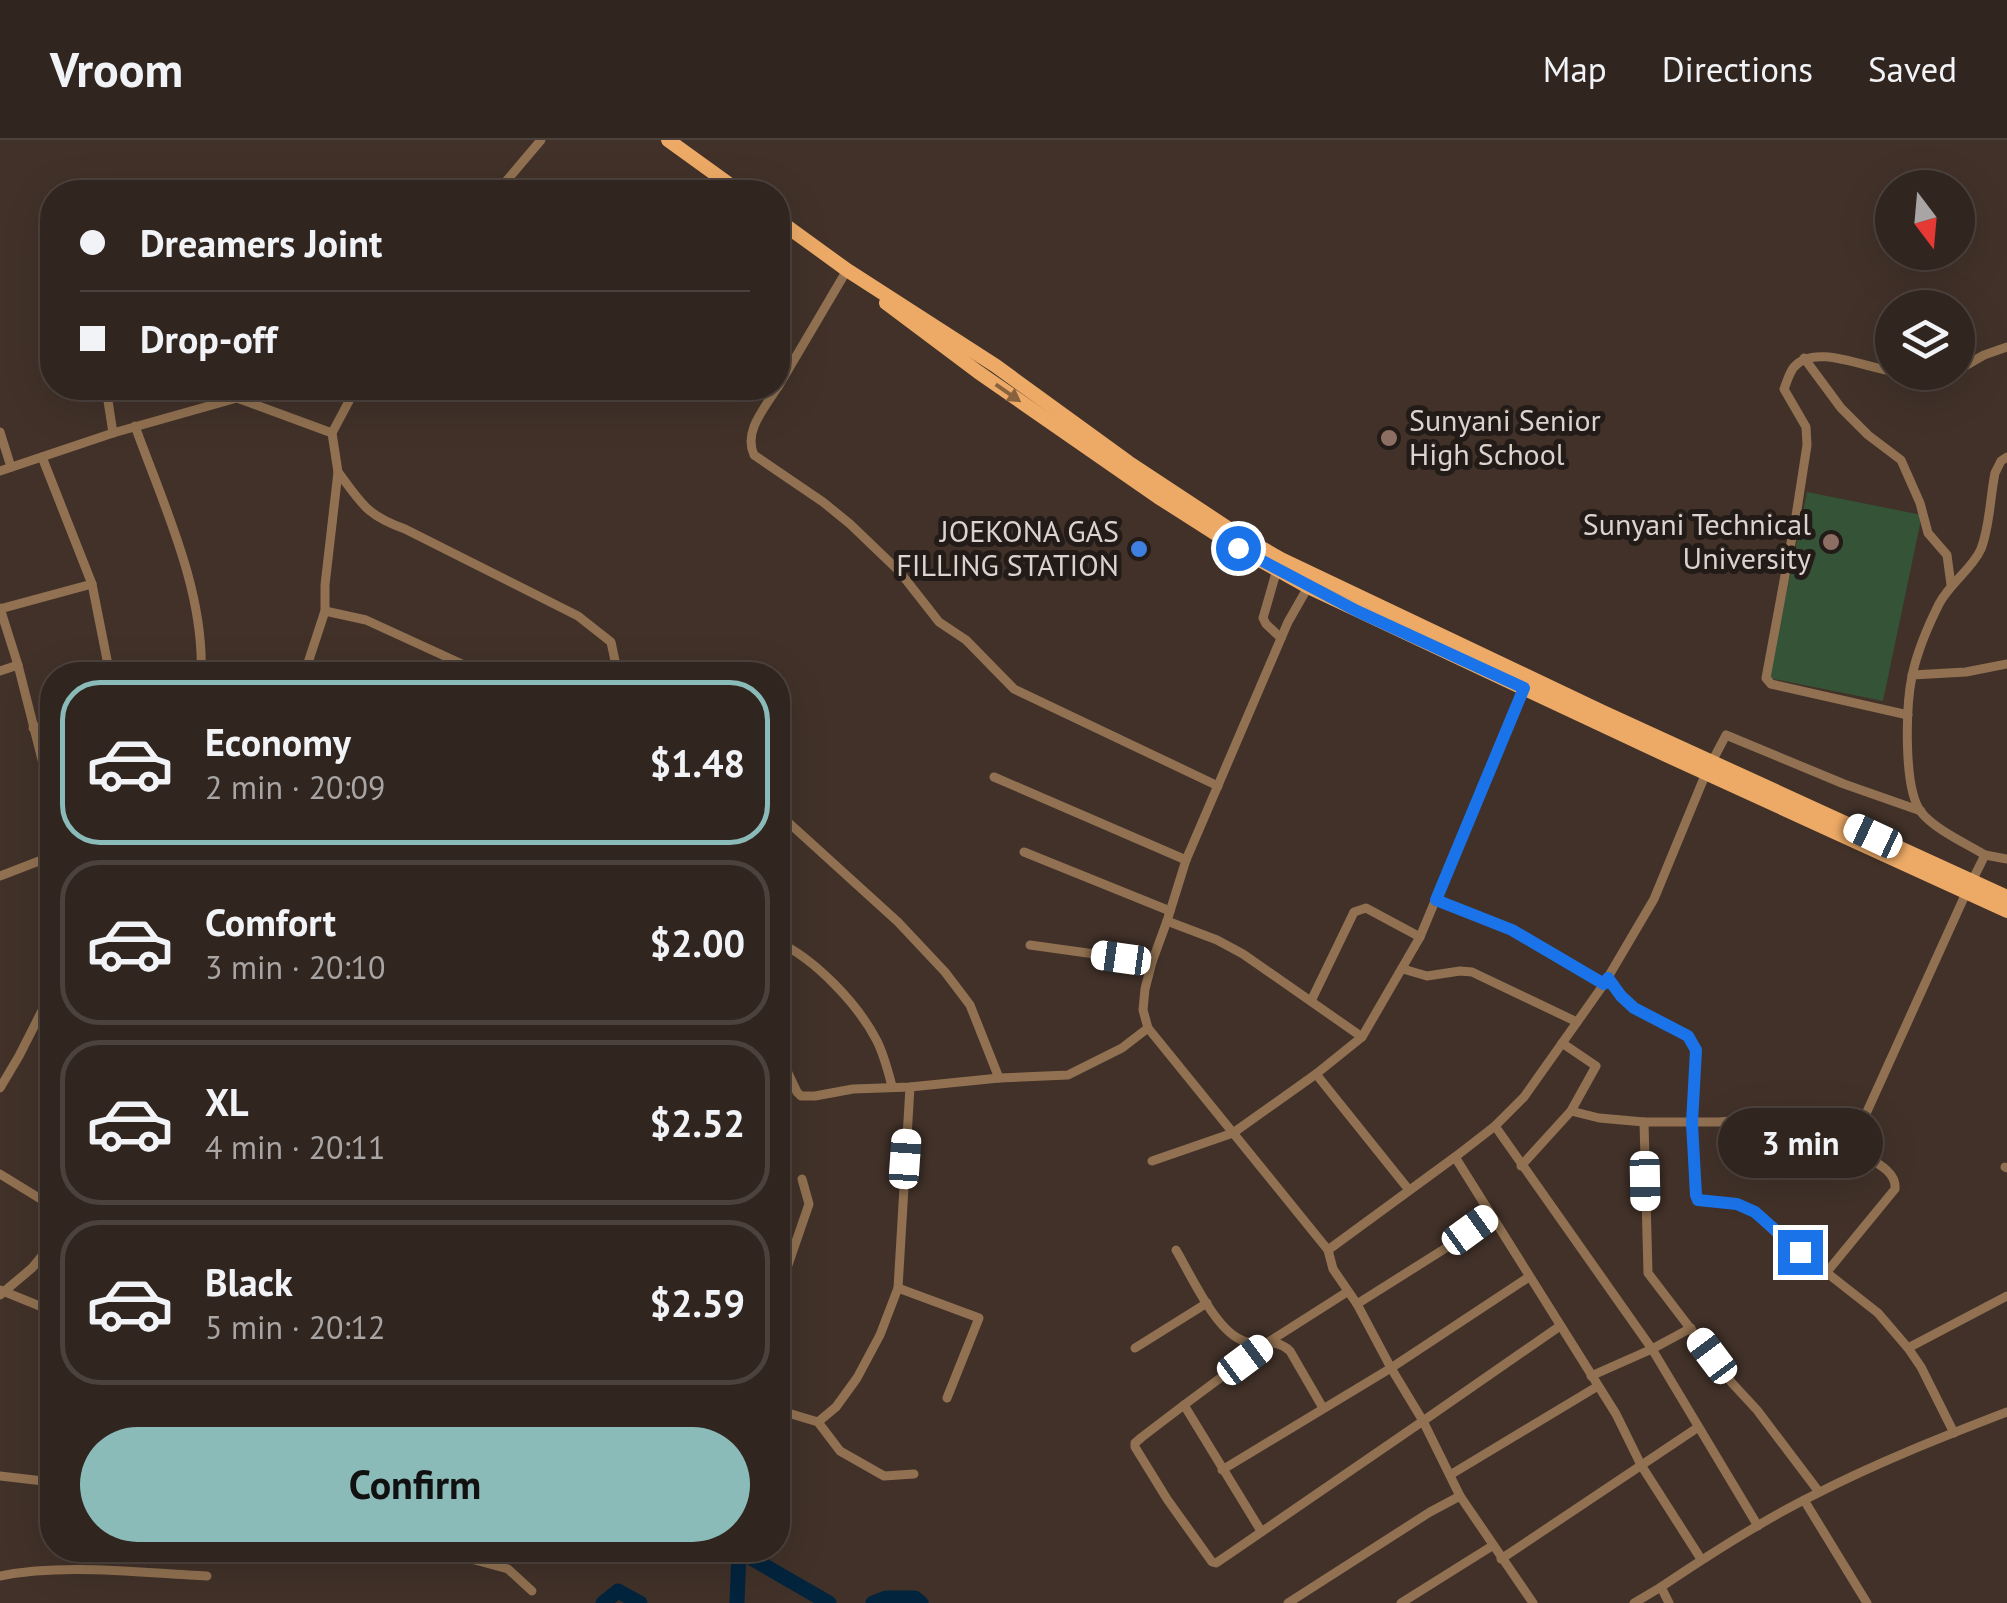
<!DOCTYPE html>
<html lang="en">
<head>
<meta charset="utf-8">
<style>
  :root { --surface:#31251f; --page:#392d28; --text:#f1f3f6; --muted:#a8a5a4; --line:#4c423d; --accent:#8bbbb9 }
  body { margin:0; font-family:"PT Sans",sans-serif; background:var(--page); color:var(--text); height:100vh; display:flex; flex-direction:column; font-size:38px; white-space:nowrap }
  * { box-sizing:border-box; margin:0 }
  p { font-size:32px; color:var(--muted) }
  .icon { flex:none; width:55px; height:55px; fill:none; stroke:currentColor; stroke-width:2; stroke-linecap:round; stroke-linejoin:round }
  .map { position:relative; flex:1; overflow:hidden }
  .side { position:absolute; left:40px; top:522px; width:750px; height:900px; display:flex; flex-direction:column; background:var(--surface); border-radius:40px; box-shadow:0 10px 40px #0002,0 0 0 2px var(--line) }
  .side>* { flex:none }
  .banner { position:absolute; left:40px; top:40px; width:750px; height:220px; border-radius:40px; box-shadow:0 10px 40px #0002,0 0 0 2px var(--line); display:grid; align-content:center; height:220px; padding:0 40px; background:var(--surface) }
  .needle { width:65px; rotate:164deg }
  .fabs { position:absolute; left:1875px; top:30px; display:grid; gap:20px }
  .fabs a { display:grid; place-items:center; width:100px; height:100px; border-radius:50%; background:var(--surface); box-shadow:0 10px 40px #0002,0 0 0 2px var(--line); font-size:50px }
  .end { position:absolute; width:45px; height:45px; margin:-22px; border:12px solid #1a73e8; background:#fff; box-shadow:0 0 0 5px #fff }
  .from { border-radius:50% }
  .bubble { position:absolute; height:70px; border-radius:35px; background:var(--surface); box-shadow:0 10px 40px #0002,0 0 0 2px var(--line); font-size:32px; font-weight:700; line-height:70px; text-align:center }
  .car { position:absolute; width:30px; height:60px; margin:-30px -15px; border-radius:12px; box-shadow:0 0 8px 2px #0007; background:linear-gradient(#fff 24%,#345 0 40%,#fff 0 76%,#345 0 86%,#fff 0) }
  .banner b { display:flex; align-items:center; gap:35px; height:95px; font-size:38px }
  .banner b+b { border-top:2px solid var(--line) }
  .banner i { width:25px; height:25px; background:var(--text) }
  ul { padding:18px 0 0; list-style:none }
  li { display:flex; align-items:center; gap:30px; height:165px; margin:0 20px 15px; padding:0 20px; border:5px solid var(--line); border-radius:40px }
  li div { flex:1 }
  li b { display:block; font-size:38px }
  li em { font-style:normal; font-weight:700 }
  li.current { border-color:var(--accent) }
  li>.icon { width:90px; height:90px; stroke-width:1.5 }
  .button { display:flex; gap:20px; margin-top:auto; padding:20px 40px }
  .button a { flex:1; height:115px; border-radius:60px; background:var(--accent); color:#111; font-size:40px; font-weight:700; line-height:115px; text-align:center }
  header { display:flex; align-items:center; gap:60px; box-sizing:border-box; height:140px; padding:0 50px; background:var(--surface); border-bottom:2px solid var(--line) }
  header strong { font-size:48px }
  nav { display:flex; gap:55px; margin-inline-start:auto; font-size:35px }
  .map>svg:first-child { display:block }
  .green { fill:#355336 }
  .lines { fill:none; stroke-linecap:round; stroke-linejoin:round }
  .river { stroke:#02243d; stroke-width:15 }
  .street { stroke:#917151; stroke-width:9 }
  .primary { stroke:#edaa66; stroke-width:14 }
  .oneway { fill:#88623e }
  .route { stroke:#1a73e8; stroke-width:12 }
  .education-dot { fill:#8d6e63; stroke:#221b17; stroke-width:4 }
  .shop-dot { fill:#3f7fe0; stroke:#221b17; stroke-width:4 }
  .labels { text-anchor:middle; stroke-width:10; stroke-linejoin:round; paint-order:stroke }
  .poi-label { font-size:30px; fill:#ddd3cd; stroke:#221b17; text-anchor:end }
</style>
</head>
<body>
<header>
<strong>Vroom</strong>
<nav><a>Map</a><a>Directions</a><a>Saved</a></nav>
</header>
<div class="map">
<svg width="2007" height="1463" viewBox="0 0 2007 1463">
  <rect width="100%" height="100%" fill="#413129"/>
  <!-- green -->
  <polygon class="green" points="1807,352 1922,375 1883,561 1769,538"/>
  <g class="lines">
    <!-- river -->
    <g class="river">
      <polyline points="603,1463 618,1451 640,1463"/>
      <polyline points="737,1463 739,1411 829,1463"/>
      <polyline points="873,1463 886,1458 915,1458 921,1463"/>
    </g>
    <!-- street -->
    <g class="street">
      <polyline points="497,52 541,0"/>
      <polyline points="1804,218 1841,268 1868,295 1901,320 1920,363 1928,393 1947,415 1951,445"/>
      <polyline points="1958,230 1984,215 2007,207"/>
      <path d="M1892,231c-27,-3 -78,-28 -98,-4 -5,6 -7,15 -10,22l22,38 1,18 -11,71 -30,162 5,6 137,31"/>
      <polyline points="1905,232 1943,232"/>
      <polyline points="778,247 847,130"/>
      <polyline points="106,248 113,293"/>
      <path d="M777,248c-12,20 -34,43 -23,67l69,47 27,22 49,47 40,51 27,18 48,49 204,97"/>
      <path d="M135,286c28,78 70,165 66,249"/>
      <polyline points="0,292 11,327"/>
      <polyline points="42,317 92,444 110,535"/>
      <polyline points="0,331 113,293 237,258 332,293"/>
      <path d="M338,332c24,32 28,43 67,57l173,87 33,26 7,33"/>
      <polyline points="1278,426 1263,478 1266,484 1281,498"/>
      <polyline points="1308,447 1288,482 1186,720 1167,781 1152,822 1145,849 1143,870 1148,888 1328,1110 1455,1017 1616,1274 1641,1325 1701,1419"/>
      <polyline points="0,468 18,525 52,659"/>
      <polyline points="0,469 92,444"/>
      <polyline points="325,471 366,480 486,535"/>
      <polyline points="0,531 18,525"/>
      <polyline points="304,535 325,471 325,445 338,332 332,293 356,248"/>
      <polyline points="1912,535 1966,532 2007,524"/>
      <polyline points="33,588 52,585"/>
      <polyline points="994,637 1186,720"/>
      <polyline points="778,673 898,782 945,832 970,865 999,938"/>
      <polyline points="1024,712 1170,771"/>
      <polyline points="1985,715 2007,719"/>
      <polyline points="0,736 52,716"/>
      <path d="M1972,741l13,-26c-18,-11 -51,-26 -64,-43 -18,-24 -15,-106 -9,-136 5,-24 16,-50 27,-72 11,-21 33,-35 42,-55 9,-23 9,-52 14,-76l6,-12 6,-4"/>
      <polyline points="1436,760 1512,790 1604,844"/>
      <polyline points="1167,781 1217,800 1243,814 1362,897"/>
      <path d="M778,802c37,17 80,62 99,99 7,14 11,30 15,45"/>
      <polyline points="1030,805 1152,822"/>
      <polyline points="1403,829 1427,836 1460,831 1472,832 1577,882"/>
      <polyline points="1608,838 1621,856 1635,869 1688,897 1696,910 1692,991 1695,1055 1699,1060 1737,1064 1755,1072 1775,1092 1878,1173 1908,1208 1921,1227 1954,1293"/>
      <polyline points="1311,861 1354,772 1366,768 1420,797"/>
      <polyline points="778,912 797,952 801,956 815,956 853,949 910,947 999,938 1068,935 1122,908 1148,888"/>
      <polyline points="1316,934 1409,1050"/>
      <polyline points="0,948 19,916 52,851"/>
      <polyline points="1571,971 1599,978 1644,982 1648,1133 1732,1243 1757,1270 1819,1352"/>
      <polyline points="1644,982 1719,982 1753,979 1821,1001 1854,1005"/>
      <polyline points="1495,986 1652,1209 1758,1386"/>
      <polyline points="1455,1017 1495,986 1524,957 1604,844 1654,759 1706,633 1726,595 1844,644 1921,671"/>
      <polyline points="1152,1021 1233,993 1316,934 1362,897 1420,797 1524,548"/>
      <polyline points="1521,1026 1571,971 1596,926 1562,903"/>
      <polyline points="2005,1027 2007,1028"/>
      <polyline points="0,1034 52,1066"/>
      <path d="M1176,1110c15,25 40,82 68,91 17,5 31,-4 46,10l33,57"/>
      <polyline points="1328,1110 1333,1129 1357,1164 1391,1228 1423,1281 1560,1186"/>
      <path d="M1826,1133l69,-84c2,-19 -23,-28 -38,-38l-3,-6 1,-7 111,-245"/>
      <polyline points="898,1148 979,1178 947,1258"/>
      <polyline points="0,1150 52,1171"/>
      <polyline points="778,1154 809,1064 802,1039"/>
      <polyline points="0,1155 32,1128 52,1104"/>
      <polyline points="1357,1164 1449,1106 1491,1075"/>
      <polyline points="1135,1208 1207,1163"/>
      <polyline points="1908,1208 2007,1156"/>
      <polyline points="1591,1236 1652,1209 1691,1188"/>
      <polyline points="1184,1265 1142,1297 1135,1303 1135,1307 1167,1359 1212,1422 1216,1423 1222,1419 1423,1281 1460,1356 1533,1463"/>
      <polyline points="778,1270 818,1282 840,1311 884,1336 914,1334"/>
      <polyline points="818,1282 836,1267 857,1238 880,1195 898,1148 910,947"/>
      <polyline points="1222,1330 1391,1228 1529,1137"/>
      <polyline points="1450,1335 1598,1246"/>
      <polyline points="0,1336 52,1342"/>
      <polyline points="1804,1360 1867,1463"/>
      <polyline points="1261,1391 1184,1265 1270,1201 1347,1152"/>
      <polyline points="460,1410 464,1417 508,1429 532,1451"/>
      <polyline points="1501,1419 1697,1288"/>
      <path d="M0,1436c64,-13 141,-3 207,0"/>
      <polyline points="1288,1463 1430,1372 1460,1356"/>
      <polyline points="1401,1463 1492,1406"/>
      <polyline points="1634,1463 1661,1447"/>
      <path d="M1669,1463l-8,-16c49,-33 100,-66 153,-92 62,-32 128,-58 193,-83"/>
    </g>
    <!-- primary -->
    <g class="primary">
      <polyline points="668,0 740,52"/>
      <polyline points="778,80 847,130 996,226 1128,322 1237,394 1281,419 1603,572 2007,757"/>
      <polyline points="886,163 978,232 1158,357 1238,408 1308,447 1655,610 2007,771"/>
    </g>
  </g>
  <!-- one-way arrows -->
  <defs><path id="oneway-solid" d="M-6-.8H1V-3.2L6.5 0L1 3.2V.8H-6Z" transform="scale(2.5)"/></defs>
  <use class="oneway" href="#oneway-solid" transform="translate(1008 253) rotate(35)"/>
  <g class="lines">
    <!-- route -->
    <polyline class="route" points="1238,408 1357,471 1524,548 1436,760 1512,790 1604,844 1608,838 1621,856 1634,868 1688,896 1696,910 1692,983 1696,1055 1698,1060 1737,1064 1755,1072 1800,1112"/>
  </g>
  <!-- markers -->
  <g class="education-dot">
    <circle cx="1389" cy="298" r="10"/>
    <circle cx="1831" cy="402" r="10"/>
  </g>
  <circle class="shop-dot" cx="1139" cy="409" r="10"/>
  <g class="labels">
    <!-- poi labels -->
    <g class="poi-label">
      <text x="1409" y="291" text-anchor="start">Sunyani Senior<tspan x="1409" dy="34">High School</tspan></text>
      <text x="1811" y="395">Sunyani Technical<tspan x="1811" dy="34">University</tspan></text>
      <text x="1119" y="402">JOEKONA GAS<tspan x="1119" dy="34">FILLING STATION</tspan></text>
    </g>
  </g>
</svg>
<div class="fabs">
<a><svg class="needle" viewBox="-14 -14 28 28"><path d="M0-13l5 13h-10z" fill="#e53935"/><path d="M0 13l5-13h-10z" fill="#a8a5a4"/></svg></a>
<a><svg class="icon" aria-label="layers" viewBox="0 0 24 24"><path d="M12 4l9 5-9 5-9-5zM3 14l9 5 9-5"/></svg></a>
</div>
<i class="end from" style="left:1238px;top:408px"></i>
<i class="end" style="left:1800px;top:1112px"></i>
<div class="bubble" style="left:1718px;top:968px;width:165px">3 min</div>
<i class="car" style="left:1873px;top:696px;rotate:295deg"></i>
<i class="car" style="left:1121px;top:818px;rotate:278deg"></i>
<i class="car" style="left:905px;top:1019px;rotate:4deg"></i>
<i class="car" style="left:1645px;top:1041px;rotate:179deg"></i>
<i class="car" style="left:1470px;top:1090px;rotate:54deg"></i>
<i class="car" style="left:1712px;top:1216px;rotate:323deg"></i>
<i class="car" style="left:1245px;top:1220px;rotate:53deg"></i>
<div class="banner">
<b><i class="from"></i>Dreamers Joint</b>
<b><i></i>Drop-off</b>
</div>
<section class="side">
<ul>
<li class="current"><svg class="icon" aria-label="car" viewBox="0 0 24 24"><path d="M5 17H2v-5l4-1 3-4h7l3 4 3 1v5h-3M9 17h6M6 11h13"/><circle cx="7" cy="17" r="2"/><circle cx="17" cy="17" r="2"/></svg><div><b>Economy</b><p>2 min · 20:09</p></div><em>$1.48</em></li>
<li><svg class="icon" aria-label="car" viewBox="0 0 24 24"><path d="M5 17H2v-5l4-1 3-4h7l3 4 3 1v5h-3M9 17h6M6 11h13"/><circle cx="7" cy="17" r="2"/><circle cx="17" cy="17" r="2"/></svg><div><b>Comfort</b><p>3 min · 20:10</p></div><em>$2.00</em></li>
<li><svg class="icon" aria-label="car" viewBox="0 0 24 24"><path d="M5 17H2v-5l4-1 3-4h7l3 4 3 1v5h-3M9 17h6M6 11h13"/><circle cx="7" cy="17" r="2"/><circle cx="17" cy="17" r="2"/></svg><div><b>XL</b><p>4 min · 20:11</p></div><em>$2.52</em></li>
<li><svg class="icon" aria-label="car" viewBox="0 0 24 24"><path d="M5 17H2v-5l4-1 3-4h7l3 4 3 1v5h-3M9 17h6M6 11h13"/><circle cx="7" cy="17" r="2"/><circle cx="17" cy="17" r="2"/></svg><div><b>Black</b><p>5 min · 20:12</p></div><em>$2.59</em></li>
</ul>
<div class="button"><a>Confirm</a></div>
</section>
</div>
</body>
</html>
